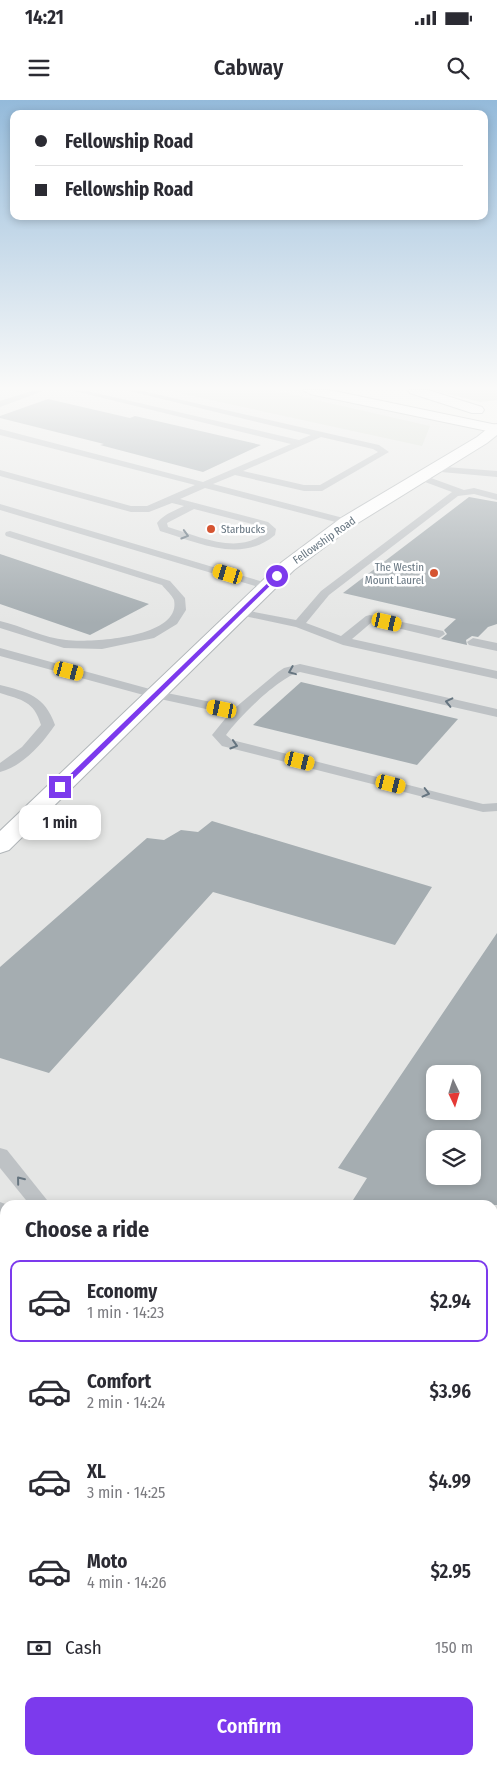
<!DOCTYPE html>
<html lang="en">
<head>
<meta charset="utf-8">
<style>
  :root { --surface:#fff; --page:#f2f2f3; --text:#2b2b33; --muted:#7c7c81; --line:#e1e1e2; --accent:#7c3aed }
  body { margin:0; font-family:"Fira Sans Condensed",sans-serif; background:var(--page); color:var(--text); height:100vh; display:flex; flex-direction:column; font-size:19px; white-space:nowrap }
  * { box-sizing:border-box; margin:0 }
  p { font-size:16px; color:var(--muted) }
  .icon { flex:none; width:28px; height:28px; fill:none; stroke:currentColor; stroke-width:2; stroke-linecap:round; stroke-linejoin:round }
  .map { position:relative; flex:1; overflow:hidden }
  .drawer { position:absolute; left:0px; top:1100px; width:498px; height:565px; display:flex; flex-direction:column; background:var(--surface); border-radius:15px 15px 0 0; box-shadow:0 2px 8px #0003 }
  .drawer>* { flex:none }
  .banner { position:absolute; left:10px; top:10px; width:478px; height:110px; border-radius:10px; box-shadow:0 2px 8px #0003; display:grid; align-content:center; height:110px; padding:0 25px; background:var(--surface) }
  .needle { width:32px; rotate:176deg }
  .fabs { position:absolute; left:426px; top:965px; display:grid; gap:10px }
  .fabs a { display:grid; place-items:center; width:55px; height:55px; border-radius:10px; background:var(--surface); box-shadow:0 2px 8px #0003; font-size:25px }
  .end { position:absolute; width:22px; height:22px; margin:-11px; border:6px solid #7c3aed; background:#fff; box-shadow:0 0 0 2px #fff }
  .from { border-radius:50% }
  .bubble { position:absolute; height:35px; border-radius:10px; background:var(--surface); box-shadow:0 2px 8px #0003; font-size:16px; font-weight:600; line-height:35px; text-align:center }
  .car { position:absolute; width:15px; height:30px; margin:-15px -8px; border-radius:6px; box-shadow:0 0 4px 1px #0007; background:linear-gradient(#f5c518 24%,#345 0 40%,#f5c518 0 76%,#345 0 86%,#f5c518 0) }
  .banner b { display:flex; align-items:center; gap:18px; height:48px; font-size:19px }
  .banner b+b { border-top:1px solid var(--line) }
  .banner i { width:12px; height:12px; background:var(--text) }
  ul { padding:0; list-style:none }
  li { display:flex; align-items:center; gap:15px; height:82px; margin:0 10px 8px; padding:0 15px; border:2px solid transparent; border-radius:10px }
  li div { flex:1 }
  li b { display:block; font-size:19px }
  li em { font-style:normal; font-weight:600 }
  li.current { border-color:var(--accent) }
  li>.icon { width:45px; height:45px; stroke-width:1.5 }
  h2 { padding:0 25px; font-size:22px; line-height:60px }
  .pay { display:flex; align-items:center; gap:12px; height:55px; padding:0 25px; font-size:19px }
  .pay p { margin-inline-start:auto }
  .button { display:flex; gap:10px; margin-top:auto; padding:10px 25px }
  .button a { flex:1; height:58px; border-radius:10px; background:var(--accent); color:#fff; font-size:20px; font-weight:600; line-height:58px; text-align:center }
  .status { display:flex; justify-content:space-between; align-items:center; height:35px; padding:0 25px; background:var(--surface); direction:ltr }
  .status svg { height:14px; fill:currentColor }
  header { display:flex; justify-content:space-between; align-items:center; height:65px; padding:0 25px; background:var(--surface); font-size:22px; font-weight:600 }
  .map>svg:first-child { display:block }
  .built { fill:#e5e6e5; fill-rule:evenodd }
  .green { fill:#d6dbd3 }
  .building { fill:#a5adb1; fill-rule:evenodd }
  .lines { fill:none; stroke-linecap:round; stroke-linejoin:round }
  .secondary-casing { stroke:#b1b6b9; stroke-width:2 }
  .highway-casing { stroke:#b1b5b7; stroke-width:2 }
  .lane { fill:#bec2c5; fill-rule:evenodd }
  .secondary { fill:#fff; fill-rule:evenodd }
  .highway { fill:#fff; fill-rule:evenodd }
  .oneway { stroke:#667580 }
  .route { fill:#7c3aed }
  .poi-dot { fill:#d55431; stroke:#fff; stroke-width:2 }
  .labels { text-anchor:middle; stroke-width:5; stroke-linejoin:round; paint-order:stroke }
  .far-poi-label { font-size:11px; fill:#667580; stroke:#fff; text-anchor:start }
  .far-street-label { font-size:11px; fill:#667580; stroke:#fff }
</style>
</head>
<body>
<div class="status"><b>14:21</b><svg viewBox="0 0 49 12"><path d="M0 12V9h3v3zM5 12V6h3v6zM10 12V3h3v9zM15 12V0h3v12zM26 1h20v11H26zM47 4h2v5h-2z"/></svg></div>
<header><svg class="icon" aria-label="menu" viewBox="0 0 24 24"><path d="M4 6h16M4 12h16M4 18h16"/></svg>Cabway<svg class="icon" aria-label="search" viewBox="0 0 24 24"><circle cx="10" cy="10" r="6"/><path d="M15 15l6 6"/></svg></header>
<div class="map">
<svg width="497" height="1665" viewBox="0 0 497 1665">
  <rect width="100%" height="100%" fill="#f5f5f1"/>
  <!-- built -->
  <path class="built" d="M0,290h310l187,39v1336h-497zM435,974h37v37h-37zM435,1039h37v37h-37zM5,1105h487v555h-487z"/>
  <!-- green -->
  <g class="green">
    <polygon points="165,290 272,290 430,326 422,346"/>
    <polygon points="432,290 497,290 497,300 480,302"/>
  </g>
  <!-- building -->
  <g class="building">
    <polygon points="48,299 130,318 135,316 261,345 203,372 100,345 104,344 0,318 0,316"/>
    <polygon points="469,397 497,402 497,524 488,527 478,537 472,536 466,540 467,545 441,539 447,534 444,530 456,519 343,493"/>
    <polygon points="0,454 149,504 90,535 0,504"/>
    <polygon points="301,582 458,619 417,665 253,625"/>
    <polygon points="212,721 432,787 395,845 213,792 49,973 0,958 0,867 147,738 164,740 181,730 198,732"/>
    <path d="M497,833v272h-129l-15,-5 14,-22 -29,-10zM435,974h37v37h-37zM435,1039h37v37h-37z"/>
  </g>
  <g class="lines">
    <!-- secondary casing -->
    <g class="secondary-casing">
      <polygon id="secondary" points="497,324 497,335 487,343 353,426 294,470 9,750 0,753 0,731 282,462 341,418 477,337 492,325"/>
    </g>
    <!-- highway casing -->
    <g class="highway-casing">
      <g id="highway">
        <polygon points="303,290 329,290 497,325 497,333 310,294"/>
        <polygon points="408,290 428,290 482,307 484,310 482,313 472,313 410,293"/>
      </g>
    </g>
    <!-- lane -->
    <g class="lane">
      <polygon points="35,290 46,290 0,307 0,301"/>
      <path d="M70,290h13l216,50 12,-5 -186,-45h13l241,55 10,7 -67,39h-18l-69,-16 -22,9 138,36v4l-4,1 -142,-37 -25,11 88,23 8,7 -1,6c-34,29 -78,7 -115,-4l-3,-8c7,-9 17,-12 27,-17l-12,-3 -23,9h-18l-131,-36v-6l131,36h16l48,-21 -195,-50v-6l203,53 88,-38zM321,337l52,12 5,3 -58,33h-16l-61,-14zM194,409l66,17 6,6c-28,24 -67,4 -98,-5l-1,-4z"/>
      <polygon points="433,366 497,371 497,377 430,371 428,369"/>
      <polygon points="420,374 464,390 474,388 497,394 497,400 474,394 458,396 329,495 306,523 341,536 366,516 370,515 443,531 445,534 439,538 372,522 352,539 497,571 497,579 343,545 296,527 235,514 233,512 235,510 239,509 296,520 321,491 452,392 417,379 417,375"/>
      <polygon points="0,404 270,484 272,486 266,489 262,488 0,410"/>
      <path d="M10,431l160,50 15,17 1,12 -9,14 -23,14 -52,11 -38,-1 -64,-20v-7c22,5 44,17 66,19 24,3 116,-2 108,-40 -2,-5 -8,-10 -12,-15l-156,-49 -1,-2 1,-2z"/>
      <polygon points="473,538 497,543 497,551 469,545 467,542"/>
      <path d="M0,548l157,43 79,16 42,-35 6,-4 16,-4 197,45v8l-197,-45c-21,5 -61,45 -74,63l6,5 251,64 14,-1v8l-14,1 -261,-66 -10,-11 17,-21 -78,-17 -151,-41z"/>
      <path d="M0,585c28,7 45,11 55,40 -13,19 -32,41 -55,47v-9l22,-16 19,-22c-7,-24 -19,-25 -41,-32z"/>
      <polygon points="0,1048 7,1050 51,1105 30,1105 0,1068"/>
      <polygon points="0,1102 8,1105 5,1105 5,1122 0,1120"/>
      <polygon points="0,1216 5,1218 5,1237 0,1235"/>
      <polygon points="492,1350 497,1351 497,1373 492,1371"/>
      <polygon points="492,1460 497,1462 497,1486 492,1484"/>
      <polygon points="497,1490 497,1583 492,1582 492,1491"/>
    </g>
    <!-- secondary -->
    <use href="#secondary" class="secondary"/>
    <!-- highway -->
    <use href="#highway" class="highway"/>
  </g>
  <!-- one-way arrows -->
  <defs><path id="oneway-chevron" d="M-2-3.5L2.5 0L-2 3.5" fill="none" stroke-width="1.6" stroke-linecap="round" stroke-linejoin="round" transform="scale(1.25)"/></defs>
  <g class="oneway">
    <use href="#oneway-chevron" transform="translate(185 435) rotate(16)"/>
    <use href="#oneway-chevron" transform="translate(292 571) rotate(158)"/>
    <use href="#oneway-chevron" transform="translate(449 602) rotate(-167)"/>
    <use href="#oneway-chevron" transform="translate(234 645) rotate(17)"/>
    <use href="#oneway-chevron" transform="translate(426 693) rotate(14)"/>
    <use href="#oneway-chevron" transform="translate(20 1080) rotate(-129)"/>
  </g>
  <!-- sky -->
  <linearGradient id="sky" x2="0" y2="1"><stop stop-color="#94bada"/><stop offset="0.55" stop-color="#fafaf9"/><stop offset="1" stop-color="#fafaf9" stop-opacity="0"/></linearGradient>
  <rect width="497" height="523" fill="url(#sky)"/>
  <!-- route -->
  <polygon class="route" points="277,474 279,477 63,689 58,689 58,686"/>
  <!-- markers -->
  <g class="poi-dot">
    <circle cx="211" cy="429" r="5"/>
    <circle cx="434" cy="473" r="5"/>
  </g>
  <g class="labels">
    <!-- far-poi labels -->
    <g class="far-poi-label">
      <text x="221" y="433">Starbucks</text>
      <text x="424" y="471" text-anchor="end">The Westin<tspan x="424" dy="13">Mount Laurel</tspan></text>
    </g>
    <!-- far-street labels -->
    <g class="far-street-label">
      <text transform="translate(324 440) rotate(-35)" y="4">Fellowship Road</text>
    </g>
  </g>
</svg>
<div class="fabs">
<a><svg class="needle" viewBox="-14 -14 28 28"><path d="M0-13l5 13h-10z" fill="#e53935"/><path d="M0 13l5-13h-10z" fill="#7c7c81"/></svg></a>
<a><svg class="icon" aria-label="layers" viewBox="0 0 24 24"><path d="M12 4l9 5-9 5-9-5zM3 14l9 5 9-5"/></svg></a>
</div>
<i class="end from" style="left:277px;top:476px"></i>
<i class="end" style="left:60px;top:687px"></i>
<div class="bubble" style="left:19px;top:705px;width:82px">1 min</div>
<i class="car" style="left:228px;top:474px;rotate:287deg"></i>
<i class="car" style="left:387px;top:522px;rotate:103deg"></i>
<i class="car" style="left:69px;top:571px;rotate:105deg"></i>
<i class="car" style="left:222px;top:609px;rotate:282deg"></i>
<i class="car" style="left:300px;top:661px;rotate:104deg"></i>
<i class="car" style="left:391px;top:684px;rotate:104deg"></i>
<div class="banner">
<b><i class="from"></i>Fellowship Road</b>
<b><i></i>Fellowship Road</b>
</div>
<section class="drawer">
<h2>Choose a ride</h2>
<ul>
<li class="current"><svg class="icon" aria-label="car" viewBox="0 0 24 24"><path d="M5 17H2v-5l4-1 3-4h7l3 4 3 1v5h-3M9 17h6M6 11h13"/><circle cx="7" cy="17" r="2"/><circle cx="17" cy="17" r="2"/></svg><div><b>Economy</b><p>1 min · 14:23</p></div><em>$2.94</em></li>
<li><svg class="icon" aria-label="car" viewBox="0 0 24 24"><path d="M5 17H2v-5l4-1 3-4h7l3 4 3 1v5h-3M9 17h6M6 11h13"/><circle cx="7" cy="17" r="2"/><circle cx="17" cy="17" r="2"/></svg><div><b>Comfort</b><p>2 min · 14:24</p></div><em>$3.96</em></li>
<li><svg class="icon" aria-label="car" viewBox="0 0 24 24"><path d="M5 17H2v-5l4-1 3-4h7l3 4 3 1v5h-3M9 17h6M6 11h13"/><circle cx="7" cy="17" r="2"/><circle cx="17" cy="17" r="2"/></svg><div><b>XL</b><p>3 min · 14:25</p></div><em>$4.99</em></li>
<li><svg class="icon" aria-label="car" viewBox="0 0 24 24"><path d="M5 17H2v-5l4-1 3-4h7l3 4 3 1v5h-3M9 17h6M6 11h13"/><circle cx="7" cy="17" r="2"/><circle cx="17" cy="17" r="2"/></svg><div><b>Moto</b><p>4 min · 14:26</p></div><em>$2.95</em></li>
</ul>
<div class="pay"><svg class="icon" aria-label="cash" viewBox="0 0 24 24"><path d="M3 7h18v10H3z"/><circle cx="12" cy="12" r="2"/></svg>Cash<p>150 m</p></div>
<div class="button"><a>Confirm</a></div>
</section>
</div>
</body>
</html>
